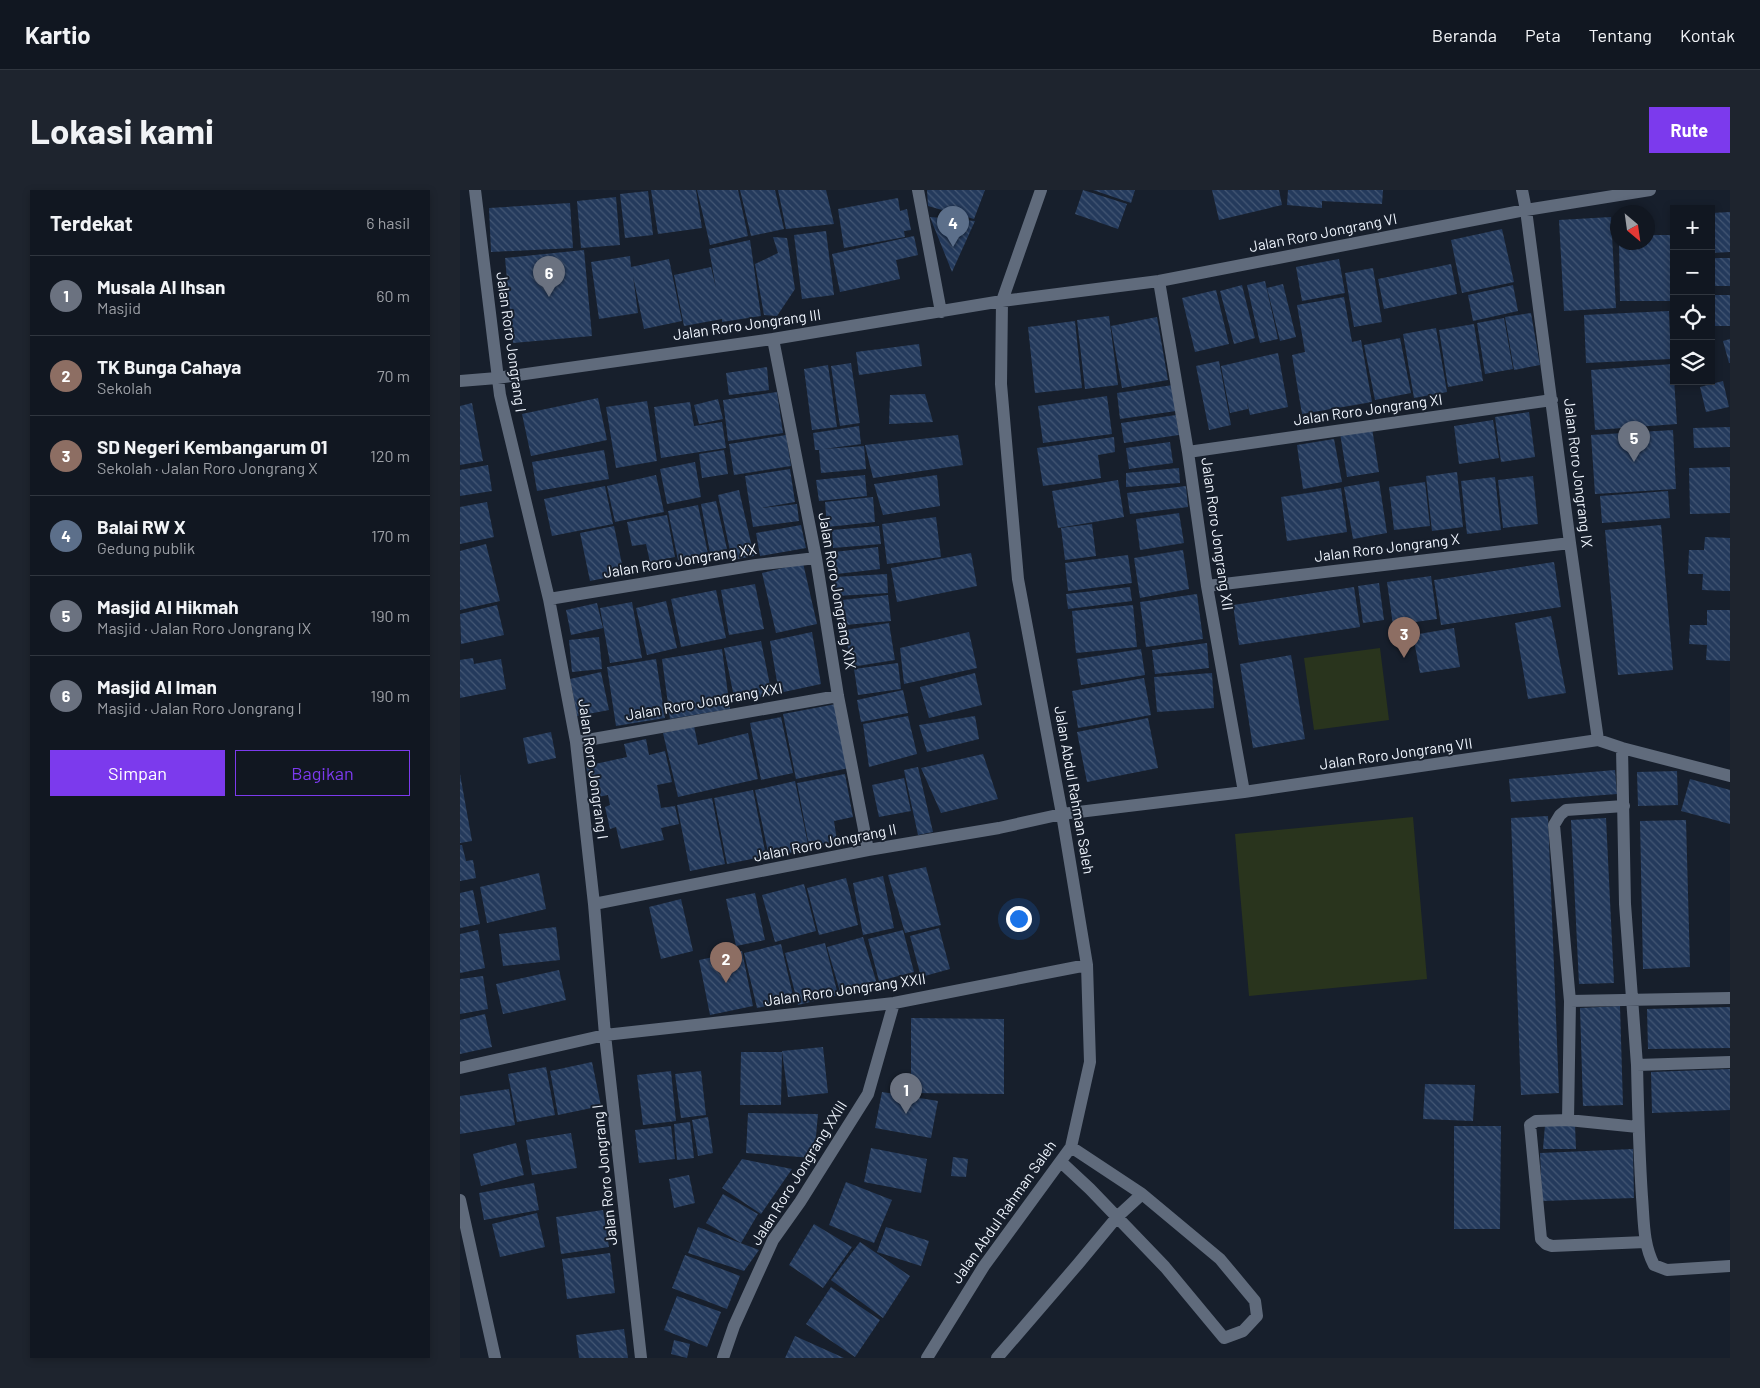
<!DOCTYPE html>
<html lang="id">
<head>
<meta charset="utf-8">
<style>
  :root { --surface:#111721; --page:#1e242e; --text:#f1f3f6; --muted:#9c9fa5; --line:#30363f; --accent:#7c3aed }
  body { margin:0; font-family:Barlow,sans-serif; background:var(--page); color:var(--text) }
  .controls { position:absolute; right:15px; top:15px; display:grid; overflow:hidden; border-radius:0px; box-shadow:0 2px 8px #0003 }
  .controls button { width:45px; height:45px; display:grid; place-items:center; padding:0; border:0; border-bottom:1px solid var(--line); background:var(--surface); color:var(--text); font:25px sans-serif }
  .compass { position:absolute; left:1150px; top:15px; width:45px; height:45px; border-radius:50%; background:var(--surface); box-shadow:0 2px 8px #0003; rotate:151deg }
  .you { position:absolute; left:558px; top:728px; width:18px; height:18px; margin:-12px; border:4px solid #fff; border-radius:50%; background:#1a73e8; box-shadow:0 0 0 8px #1a73e833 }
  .badge { display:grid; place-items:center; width:32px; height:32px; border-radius:50%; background:var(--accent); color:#fff; font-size:16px; font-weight:700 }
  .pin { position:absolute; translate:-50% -41px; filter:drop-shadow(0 1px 2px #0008) }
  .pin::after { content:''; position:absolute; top:26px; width:18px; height:15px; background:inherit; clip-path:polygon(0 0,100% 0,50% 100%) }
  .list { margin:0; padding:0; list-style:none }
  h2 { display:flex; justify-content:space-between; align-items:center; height:65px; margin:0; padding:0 20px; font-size:21px }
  h2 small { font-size:16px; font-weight:400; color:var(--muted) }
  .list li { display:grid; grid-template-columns:32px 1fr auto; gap:15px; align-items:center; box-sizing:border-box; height:80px; padding:0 20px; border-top:1px solid var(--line) }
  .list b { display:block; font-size:19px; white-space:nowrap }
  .list p { margin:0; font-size:16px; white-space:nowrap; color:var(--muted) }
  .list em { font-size:16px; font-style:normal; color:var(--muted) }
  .actions { display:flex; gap:10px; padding:15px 20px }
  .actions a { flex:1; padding:11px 0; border:1px solid var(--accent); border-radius:0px; text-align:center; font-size:18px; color:var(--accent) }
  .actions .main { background:var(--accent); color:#fff }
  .icon { flex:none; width:28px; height:28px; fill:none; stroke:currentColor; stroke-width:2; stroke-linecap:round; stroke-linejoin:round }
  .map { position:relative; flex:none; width:1270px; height:1168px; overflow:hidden; border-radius:0px }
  header { display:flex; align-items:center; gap:30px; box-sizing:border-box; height:70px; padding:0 25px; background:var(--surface); border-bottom:1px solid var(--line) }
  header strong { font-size:24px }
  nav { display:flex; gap:28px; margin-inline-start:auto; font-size:18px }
  .intro { display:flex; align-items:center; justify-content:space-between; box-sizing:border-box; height:120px; padding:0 30px }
  h1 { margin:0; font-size:35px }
  .button { padding:12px 22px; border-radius:0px; background:var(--accent); color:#fff; font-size:18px; font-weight:700 }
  main { display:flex; gap:30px; padding:0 30px }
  aside { flex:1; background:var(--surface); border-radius:0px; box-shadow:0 2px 8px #0003 }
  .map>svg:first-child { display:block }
  .grass { fill:#29341d }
  .building { fill:url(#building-back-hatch) }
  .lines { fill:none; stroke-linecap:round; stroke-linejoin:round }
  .minor { stroke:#606b7c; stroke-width:12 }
  .labels { text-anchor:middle; stroke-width:4; stroke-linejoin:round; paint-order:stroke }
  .street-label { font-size:15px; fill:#eef4fd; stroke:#171f2c }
</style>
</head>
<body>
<header>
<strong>Kartio</strong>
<nav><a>Beranda</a><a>Peta</a><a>Tentang</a><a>Kontak</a></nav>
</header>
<div class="intro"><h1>Lokasi kami</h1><a class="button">Rute</a></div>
<main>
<aside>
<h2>Terdekat<small>6 hasil</small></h2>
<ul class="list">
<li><span class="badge" style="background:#6b7280">1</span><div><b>Musala Al Ihsan</b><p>Masjid</p></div><em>60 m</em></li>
<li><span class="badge" style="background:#8d6e63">2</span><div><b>TK Bunga Cahaya</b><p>Sekolah</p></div><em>70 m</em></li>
<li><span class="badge" style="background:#8d6e63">3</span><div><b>SD Negeri Kembangarum 01</b><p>Sekolah · Jalan Roro Jongrang X</p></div><em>120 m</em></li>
<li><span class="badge" style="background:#5c6f8a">4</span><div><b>Balai RW X</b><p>Gedung publik</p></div><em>170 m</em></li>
<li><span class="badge" style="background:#6b7280">5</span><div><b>Masjid Al Hikmah</b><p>Masjid · Jalan Roro Jongrang IX</p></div><em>190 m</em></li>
<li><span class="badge" style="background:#6b7280">6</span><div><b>Masjid Al Iman</b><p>Masjid · Jalan Roro Jongrang I</p></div><em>190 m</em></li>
</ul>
<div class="actions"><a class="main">Simpan</a><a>Bagikan</a></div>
</aside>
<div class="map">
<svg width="1270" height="1168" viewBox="0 0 1270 1168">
  <defs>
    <pattern id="building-back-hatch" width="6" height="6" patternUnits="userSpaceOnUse" patternTransform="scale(1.25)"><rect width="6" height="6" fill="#243a5c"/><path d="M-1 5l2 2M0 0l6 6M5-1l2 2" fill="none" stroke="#445774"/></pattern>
  </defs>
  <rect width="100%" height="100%" fill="#171f2c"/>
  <!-- grass -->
  <path class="grass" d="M920 458 929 530 854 540 844 468Z
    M953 627 967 789 789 806 775 644Z"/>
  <!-- building -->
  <path class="building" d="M191 0H236L242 38 198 44Z
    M237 0H278L288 46 250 55Z
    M280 0H315L324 39 291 46Z
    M318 0H366L374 34 326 39Z
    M467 0H525L514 29 468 16Z
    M623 0 667 14 658 39 615 24Z
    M633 0H675L671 13Z
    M752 0H819L822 15 759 30Z
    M828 0H923L922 14 862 11V18L827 15Z
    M188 1 193 45 165 48 160 4Z
    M156 7 160 55 121 58 117 11Z
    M438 8 440 21 447 19 451 40 444 41 445 47 384 58 378 19Z
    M110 13 113 58 31 62 29 18Z
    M1270 22V62L1251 63V23Z
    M470 27 515 31 492 82Z
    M1151 27 1156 118 1104 121 1099 30Z
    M1042 39 1054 92 1002 103 991 50Z
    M366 41 374 105 342 109 334 45Z
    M1188 45H1214V111H1160L1159 52H1188Z
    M454 46 458 65 436 70 440 89 380 102 372 64Z
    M313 47 327 48 335 99 317 126 304 125 295 74 318 63Z
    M290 50 301 126 262 132V129L224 136 214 85 251 77 256 98 249 59Z
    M124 60 132 146 53 153 45 68Z
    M170 66 171 77 209 69 222 131 184 139 173 86 178 123 139 129 131 72Z
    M1251 68H1270V96H1251Z
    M879 69 885 103 842 111 836 77Z
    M991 74 997 104 924 119 918 89Z
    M913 78 922 132 894 137 885 83Z
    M805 91 818 149 800 153 787 95Z
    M823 94 836 147 820 151 807 98Z
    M782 95 795 148 774 154 760 101Z
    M1053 95 1058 121 1013 131 1008 105Z
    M756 100 769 154 735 162 722 108Z
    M1255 105H1270V136H1255Z
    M884 107 892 152 901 150 912 212 842 224 832 165 845 162 837 115Z
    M1209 121 1211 169 1126 173 1124 125Z
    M1071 123 1080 175 1054 180 1045 127Z
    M649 126 658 195 625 199 617 130Z
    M697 127 708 190 662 198 651 136Z
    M1044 128 1053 179 1025 184 1017 133Z
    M615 131 622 198 575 203 568 137Z
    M1014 134 1023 191 988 197 979 140Z
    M976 138 987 202 954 208 943 144Z
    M940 148 951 203 915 210 904 155Z
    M1270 149V173H1269L1263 151Z
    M459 154 462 176 399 185 396 162Z
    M818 163 828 217 790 225 787 212 788 219 770 223 761 176Z
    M759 171 771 235 749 240 736 176Z
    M391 173 400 233 380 236 371 176Z
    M1213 174 1217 234 1135 240 1131 180Z
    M368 175 377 237 352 240 344 179Z
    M307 177 309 200 269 205 266 183Z
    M1263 191 1269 217 1246 222 1240 197Z
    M713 195 716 221 660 229 657 203Z
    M317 202 323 243 268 251 263 210Z
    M465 204 473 232 429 234 430 205Z
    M647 206 652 244 583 253 578 216Z
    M138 208 147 250 71 266 62 224Z
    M258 209 263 229 239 234 234 215Z
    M187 211 197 271 156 278 146 217Z
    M230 212 234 236 262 232 266 258 201 268 194 217Z
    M12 213 23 271 0 275V216Z
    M1069 222 1075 267 1041 272 1035 227Z
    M716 225 719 245 664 253 661 233Z
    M1033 230 1039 268 999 274 994 236Z
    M399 236 401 254 364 259 404 256 406 279 361 283 359 260H355L353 243Z
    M1270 237V257L1234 258 1233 238Z
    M912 238 919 282 887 287 880 243Z
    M1213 240 1216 299 1135 304 1131 245Z
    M326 245 331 276 274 285 269 254Z
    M498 245 503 275 413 288 405 255Z
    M654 247 655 262 638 265 641 288 583 296 577 258Z
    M874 249 882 292 843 299 837 255Z
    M710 252 713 273 669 279 666 258Z
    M144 260 149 289 77 301 72 272Z
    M264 260 268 284 242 288 239 264Z
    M235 272 241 307 207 314 200 279Z
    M28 275 32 301 0 306V280Z
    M1270 277V323L1230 324 1229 278Z
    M719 278 720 293 666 297V283Z
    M330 279 335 312 301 318 337 314 339 331 293 337 285 286Z
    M997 282 1003 337 972 341 966 286Z
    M196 285 204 322 155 332 147 296Z
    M405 285 407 306 359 311 356 290Z
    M477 285 480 316 423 325 414 294Z
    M1073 286 1078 334 1043 338 1038 290Z
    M1035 287 1041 340 1007 344 1001 291Z
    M658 290 664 327 598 338 592 301Z
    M919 291 927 343 893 349 884 297Z
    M965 292 970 336 934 340 929 297Z
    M145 296 153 334 92 346 84 309Z
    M726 296 728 317 670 324 667 303Z
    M881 298 887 342 827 351 821 307Z
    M279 300 294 366 272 370 258 305Z
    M1208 301 1210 328 1142 333 1140 306Z
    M413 307 415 332 367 337 365 312Z
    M256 311 267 359 250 363 241 314Z
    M27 312 34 347 0 354V317Z
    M238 315 248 364 218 370 208 321Z
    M719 323 724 353 680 360 676 329Z
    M207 325 215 367 190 372 186 354 172 356 167 332Z
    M476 327 481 367 427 374 422 334Z
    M632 334 636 366 605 370 601 338Z
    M341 335 346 358 300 366 296 343Z
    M1201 335 1213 480 1158 485 1145 340Z
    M154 336 164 384 130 391 120 343Z
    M419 336 421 354 373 358 372 340Z
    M1245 347 1270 348V401L1242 400 1243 384H1228L1229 360H1244Z
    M26 354 40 411 0 420V361Z
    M418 357 420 379 377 384 374 362Z
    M723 360 729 399 680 408 674 368Z
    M511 363 517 396 437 412 431 378Z
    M668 365 672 393 608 401 605 373Z
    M1094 372 1101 417 981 435 974 390Z
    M343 373 357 434 316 443 302 383Z
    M427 384 428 403 376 406 375 387Z
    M971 386 977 429 933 435 927 392Z
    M919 393 924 430 903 433 898 396Z
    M295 394 304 439 269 445 261 400Z
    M670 397 672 411 608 419 606 404Z
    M894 397 900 437 779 455 773 415Z
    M256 400 266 448 221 457 211 409Z
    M737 404 743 449 686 457 680 412Z
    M428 405 431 431 385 435 382 410Z
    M206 411 217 458 187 465 176 418Z
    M172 412 182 468 150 473 140 418Z
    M137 413 143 438 111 445 106 420Z
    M37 415 44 445 1 454 0 424Z
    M673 415 677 457 616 463 612 421Z
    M1247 420H1270V471L1246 470 1247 455 1229 454 1230 435H1247Z
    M1091 426 1106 503 1068 509 1055 433Z
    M429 433 435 470 391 477 385 440Z
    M994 438 1000 477 960 483 953 445Z
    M352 442 361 494 319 503 310 451Z
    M509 442 517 478 444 494 440 458Z
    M139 447 142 479 112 482 109 450Z
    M301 451 312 505 275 512 264 458Z
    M747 453 749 478 695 484 692 460Z
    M262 459 270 519 210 529 202 469Z
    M681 459 685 485 621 495 617 469Z
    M831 465 845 549 793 558 780 474Z
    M13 468 14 474 41 469 46 499 0 508V470Z
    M196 469 205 528 156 536 147 477Z
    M438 473 441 499 398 505 394 479Z
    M141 482 149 520 117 526 110 489Z
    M515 483 522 515 469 528 460 497Z
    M752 483 754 518 697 522 694 487Z
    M684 488 691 525 618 538 612 501Z
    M443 500 448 523 401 532 397 510Z
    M376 514 389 578 336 589 323 524Z
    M448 526 457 564 409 577 403 534Z
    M515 526 519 549 467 562 459 535Z
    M321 527 333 583 301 590 290 533Z
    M688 528 698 578 627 592 617 542Z
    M234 536 238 555 288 543 298 589 218 607 203 543Z
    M91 542 96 568 68 574 63 548Z
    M186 549 189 565 205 561 212 592 197 595 201 618 215 616 219 634 201 638 204 650 161 659 156 637 150 639 145 617 150 615 148 605 133 608 126 576 167 567 164 554Z
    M523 564 538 609 481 623 461 578Z
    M458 577 473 642 458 645 444 580Z
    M1155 580 1157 604 1051 612 1049 589Z
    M1217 581 1218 615 1178 616 1177 582Z
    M0 584 12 651 0 653Z
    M385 584 393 627 374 631 377 651 349 656 337 593Z
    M444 588 451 621 419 627 412 595Z
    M1230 589 1270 600V634L1221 621Z
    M335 591 349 659 309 667 295 600Z
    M293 600 306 666 267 674 254 608Z
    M252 608 265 674 230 681 217 615Z
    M1088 626 1099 903 1061 905 1051 628Z
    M1146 628 1154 793 1119 794 1111 630Z
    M1226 630 1230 777 1183 779 1180 631Z
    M0 655H2L6 671 13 670 16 688 0 691Z
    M466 677 481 735 445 743 428 685Z
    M79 683 86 719 27 733 20 697Z
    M423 686 434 738 403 745 393 693Z
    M386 688 398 735 359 745 347 698Z
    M344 694 356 741 315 752 302 705Z
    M13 700 20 734 0 738V703Z
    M295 703 305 750 276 756 266 709Z
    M221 709 233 761 201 769 189 717Z
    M96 737 100 770 43 776 39 744Z
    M479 738 490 779 461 787 450 746Z
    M18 740 25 778 0 783V744Z
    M443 740 454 782 419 791 408 749Z
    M403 747 417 794 381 805 367 757Z
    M365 753 378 805 338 815 325 763Z
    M321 754 334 810 297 818 284 763Z
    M282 761 293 816 250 825 239 770Z
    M99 780 106 810 43 824 36 794Z
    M23 786 28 819 0 824V789Z
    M1160 816 1163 915 1123 916 1120 818Z
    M1270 817V858L1188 859 1187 819Z
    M25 824 32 857 0 864V830Z
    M451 828 544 829V904L451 903Z
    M363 857 368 903 328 907 322 861Z
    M281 862H322L321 915H280Z
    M132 872 141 916 98 925 90 881Z
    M86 877 95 925 57 932 48 884Z
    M1270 879V920L1192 923 1191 882Z
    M211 881 216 931 183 935 177 885Z
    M241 881 246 925 221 928 215 884Z
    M965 894 1015 895 1013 931 963 929Z
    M49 899 55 935 0 944V906Z
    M422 902 478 911 471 948 415 938Z
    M288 923 358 924 354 968 286 963Z
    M248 927 253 963 238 966 232 930Z
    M230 932 234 968 217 970 214 934Z
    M1085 935H1115L1116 959H1083Z
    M211 936 215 969 179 973 175 940Z
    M994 936H1041L1040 1039H994Z
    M111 943 117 978 72 985 66 950Z
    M56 953 64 985 21 996 13 964Z
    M411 958 467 969 461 1003 404 992Z
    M1173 959 1174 1008 1082 1011 1080 963Z
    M493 967 508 969 506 987 491 986Z
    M282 969 332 979 301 1024 262 998Z
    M229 985 235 1013 214 1018 209 989Z
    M386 992 432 1010 414 1053 369 1035Z
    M74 993 79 1020 24 1030 19 1003Z
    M263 1004 298 1024 281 1053 246 1033Z
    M143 1020 149 1057 101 1064 96 1027Z
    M77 1023 85 1057 40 1067 32 1034Z
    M354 1034 392 1057 363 1098 329 1075Z
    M238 1037 299 1060 284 1081 228 1063Z
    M426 1037 469 1051 461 1076 417 1062Z
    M400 1052 450 1086 423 1128 371 1090Z
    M150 1063 155 1103 107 1109 102 1069Z
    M225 1065 280 1086 267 1119 212 1098Z
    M371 1097 420 1130 395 1167 346 1134Z
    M217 1106 261 1122 247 1157 204 1140Z
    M164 1139 168 1168H119L116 1145Z
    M335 1146 384 1168H325Z
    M214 1150 230 1154 227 1168 211 1164Z"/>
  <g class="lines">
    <!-- minor -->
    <path class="minor" d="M15 0 40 205 89 409 116 552 134 714 145 845 181 1168
      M458 0 481 122
      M1062 0 1066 20 1110 353 1138 550
      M699 91 728 262 747 396 784 602
      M313 149 356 368 378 506 408 660
      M0 191 37 188 313 149 542 111 699 91 1066 20 1190 0
      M728 262 1092 210
      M747 396 1110 353
      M89 409 296 375 356 368
      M116 552 378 506
      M1162 558 1165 714 1177 875 1270 872
      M134 714 408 660 539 638 602 624 784 602 1138 550 1162 558 1270 586
      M1110 811 1270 808
      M1177 875C1178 919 1179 963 1182 1007 1184 1031 1183 1054 1194 1075L1207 1080 1270 1076
      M0 878 145 845 434 813 627 775
      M1108 930 1110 811 1094 635 1100 625 1106 620 1164 616
      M1178 937 1108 930 1076 931 1070 935 1081 1049 1086 1054 1092 1056 1185 1052
      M601 972 630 999 705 1077 764 1148 783 1141 797 1126 795 1111 760 1069 682 1004 611 957
      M0 1010 35 1168
      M263 1168 274 1136 313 1050 340 1012 408 904 434 813
      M467 1168 524 1076 611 957 630 872 627 775 602 624 558 389 541 194 542 111 581 0
      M537 1168 618 1074 657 1027 682 1004"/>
  </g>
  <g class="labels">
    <!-- street labels -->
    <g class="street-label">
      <text transform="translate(863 43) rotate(-11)" y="5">Jalan Roro Jongrang VI</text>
      <text transform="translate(287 135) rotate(-8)" y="5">Jalan Roro Jongrang III</text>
      <text transform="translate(51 152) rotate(82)" y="5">Jalan Roro Jongrang I</text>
      <text transform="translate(908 220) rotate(-8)" y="5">Jalan Roro Jongrang XI</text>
      <text transform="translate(1118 283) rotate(83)" y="5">Jalan Roro Jongrang IX</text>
      <text transform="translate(757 344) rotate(82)" y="5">Jalan Roro Jongrang XII</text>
      <text transform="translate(927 358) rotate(-7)" y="5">Jalan Roro Jongrang X</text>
      <text transform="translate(220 371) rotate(-9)" y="5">Jalan Roro Jongrang XX</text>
      <text transform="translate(377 401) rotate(80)" y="5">Jalan Roro Jongrang XIX</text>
      <text transform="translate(244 512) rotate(-10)" y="5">Jalan Roro Jongrang XXI</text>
      <text transform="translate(936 564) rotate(-8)" y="5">Jalan Roro Jongrang VII</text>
      <text transform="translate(133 579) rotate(82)" y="5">Jalan Roro Jongrang I</text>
      <text transform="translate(614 600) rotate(80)" y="5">Jalan Abdul Rahman Saleh</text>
      <text transform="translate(365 653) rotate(-11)" y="5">Jalan Roro Jongrang II</text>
      <text transform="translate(385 800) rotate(-8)" y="5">Jalan Roro Jongrang XXII</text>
      <text transform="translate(339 983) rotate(-58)" y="5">Jalan Roro Jongrang XXIII</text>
      <text transform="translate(145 985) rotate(-96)" y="5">Jalan Roro Jongrang I</text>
      <text transform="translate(544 1022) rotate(-55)" y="5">Jalan Abdul Rahman Saleh</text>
    </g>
  </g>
</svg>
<div class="controls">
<button>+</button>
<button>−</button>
<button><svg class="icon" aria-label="locate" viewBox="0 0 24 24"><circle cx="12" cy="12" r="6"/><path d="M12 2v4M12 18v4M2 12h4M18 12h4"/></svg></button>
<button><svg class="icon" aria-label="layers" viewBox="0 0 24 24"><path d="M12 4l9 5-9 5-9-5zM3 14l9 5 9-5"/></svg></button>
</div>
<svg class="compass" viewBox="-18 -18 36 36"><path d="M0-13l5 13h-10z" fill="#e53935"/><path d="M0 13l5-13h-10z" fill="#9c9fa5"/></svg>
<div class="you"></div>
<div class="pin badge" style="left:446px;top:924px;background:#6b7280">1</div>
<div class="pin badge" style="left:266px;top:793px;background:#8d6e63">2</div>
<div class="pin badge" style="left:944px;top:468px;background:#8d6e63">3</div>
<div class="pin badge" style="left:493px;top:57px;background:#5c6f8a">4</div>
<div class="pin badge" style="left:1174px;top:272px;background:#6b7280">5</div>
<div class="pin badge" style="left:89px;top:107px;background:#6b7280">6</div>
</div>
</main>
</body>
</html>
